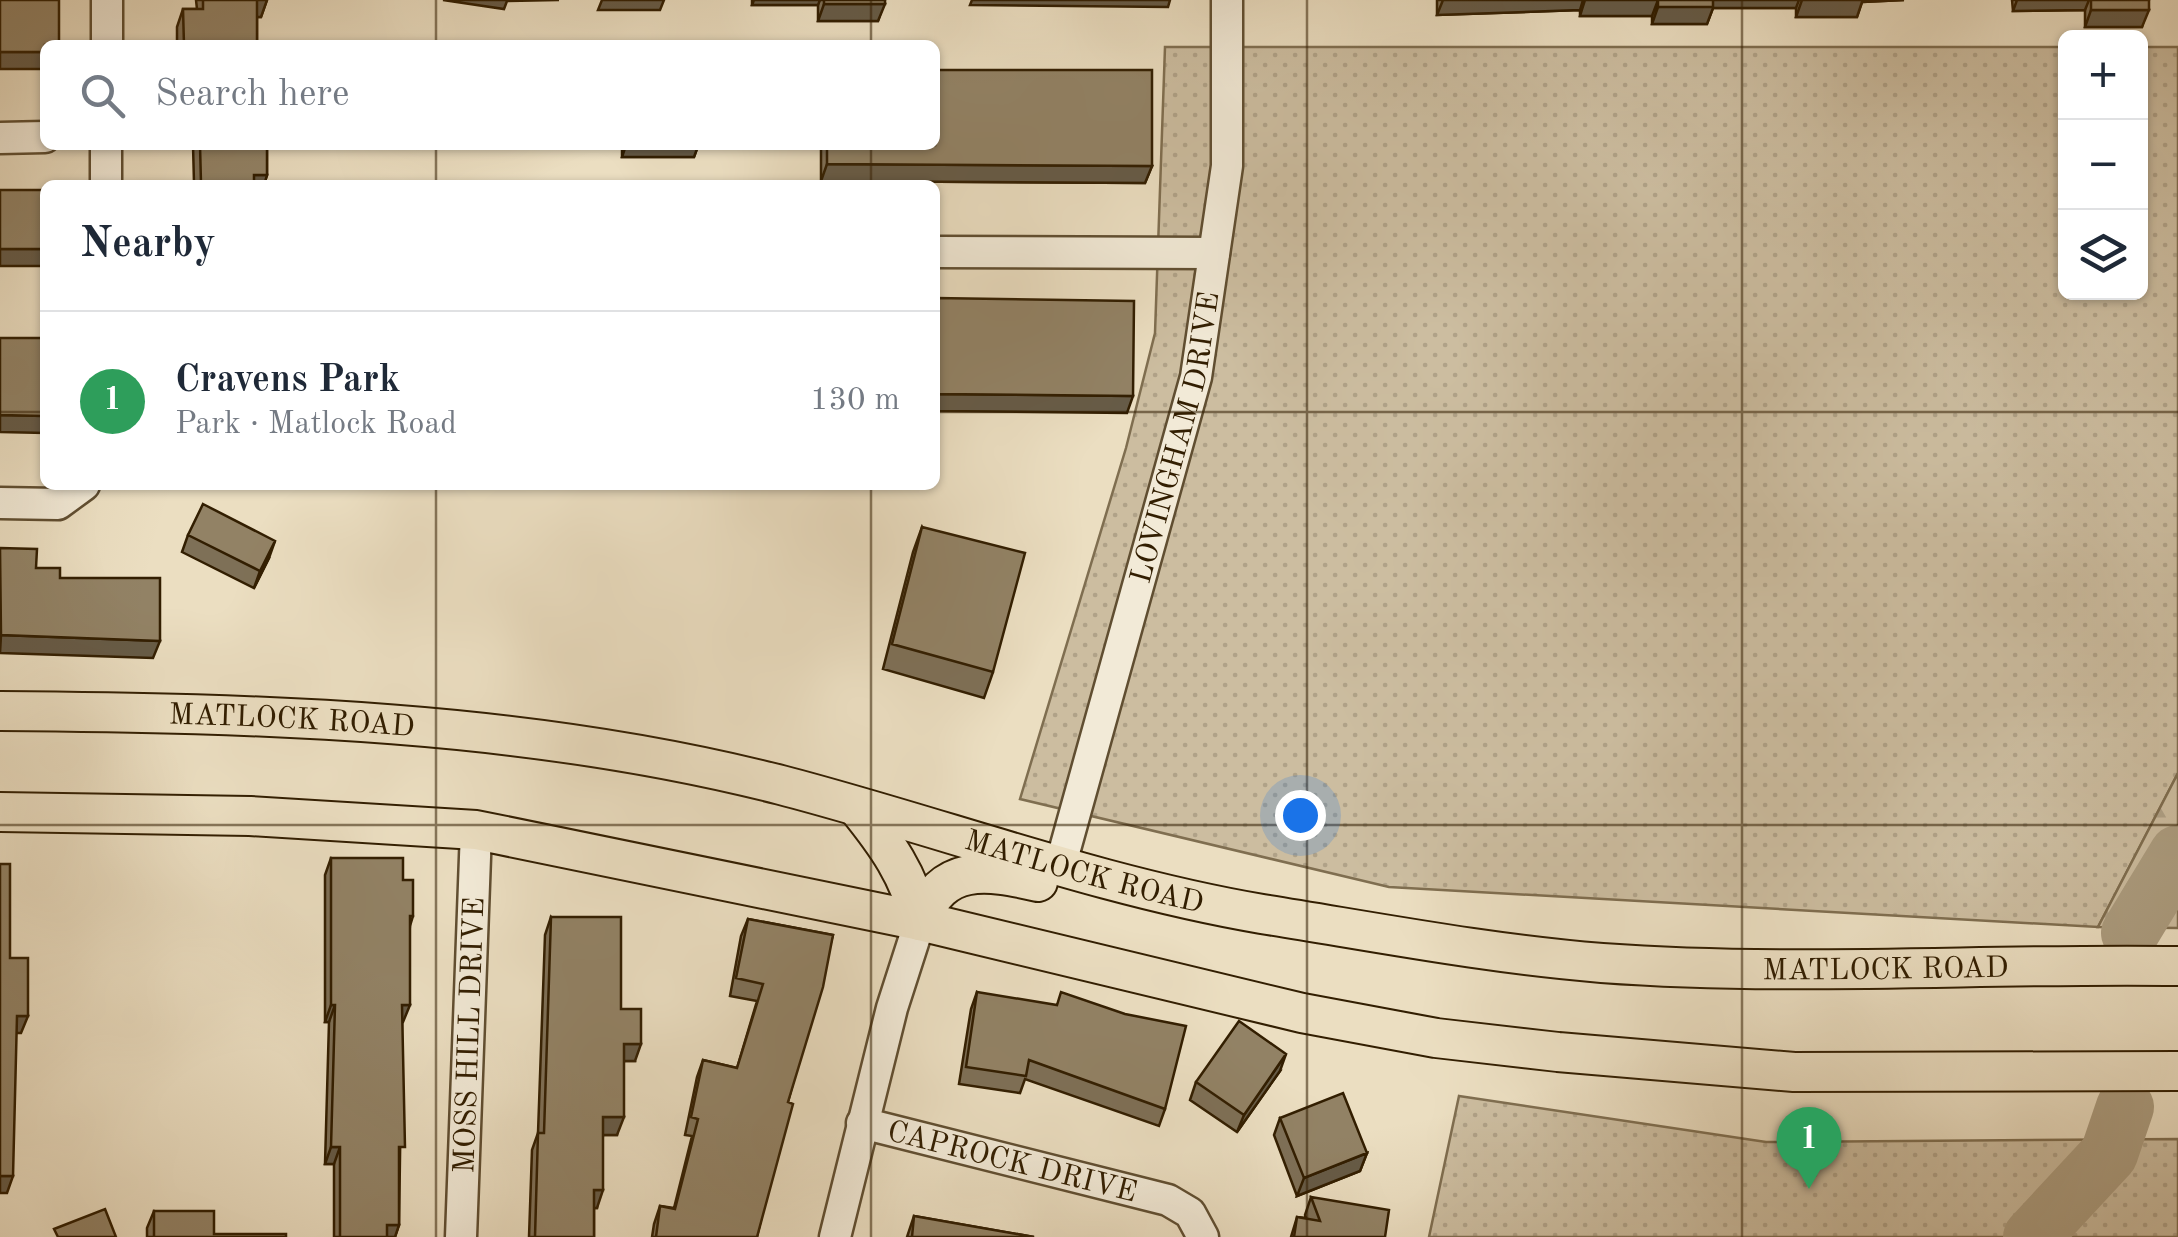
<!DOCTYPE html>
<html lang="en">
<head>
<meta charset="utf-8">
<style>
  :root { --surface:#fff; --page:#f6f6f7; --text:#1f2937; --muted:#747a83; --line:#e0e1e3; --accent:#8f2418 }
  body { margin:0; font-family:"Old Standard TT",serif; background:var(--page); color:var(--text) }
  .controls { position:absolute; right:30px; top:30px; display:grid; overflow:hidden; border-radius:15px; box-shadow:0 2px 8px #0004 }
  .controls button { width:90px; height:90px; display:grid; place-items:center; padding:0; border:0; border-bottom:2px solid var(--line); background:var(--surface); color:var(--text); font:50px sans-serif }
  .you { position:absolute; left:1300px; top:815px; width:35px; height:35px; margin:-25px; border:8px solid #fff; border-radius:50%; background:#1a73e8; box-shadow:0 0 0 15px #1a73e833 }
  .badge { display:grid; place-items:center; width:65px; height:65px; border-radius:50%; background:var(--accent); color:#fff; font-size:32px; font-weight:700 }
  .pin { position:absolute; translate:-50% -82px; filter:drop-shadow(0 2px 5px #0008) }
  .pin::after { content:''; position:absolute; top:52px; width:35px; height:30px; background:inherit; clip-path:polygon(0 0,100% 0,50% 100%) }
  .list { margin:0; padding:0; list-style:none }
  h2 { display:flex; justify-content:space-between; align-items:center; height:130px; margin:0; padding:0 40px; font-size:42px }
  h2 small { font-size:32px; font-weight:400; color:var(--muted) }
  .list li { display:grid; grid-template-columns:65px 1fr auto; gap:30px; align-items:center; box-sizing:border-box; height:180px; padding:0 40px; border-top:2px solid var(--line) }
  .list b { display:block; font-size:38px; white-space:nowrap }
  .list p { margin:0; font-size:32px; white-space:nowrap; color:var(--muted) }
  .list em { font-size:32px; font-style:normal; color:var(--muted) }
  .icon { flex:none; width:55px; height:55px; fill:none; stroke:currentColor; stroke-width:2; stroke-linecap:round; stroke-linejoin:round }
  .map { position:relative; flex:none; width:2178px; height:1237px; overflow:hidden }
  .search { position:absolute; background:var(--surface); box-shadow:0 2px 8px #0004; left:40px; top:40px; width:900px; height:110px; display:flex; align-items:center; gap:25px; box-sizing:border-box; padding:0 35px; border-radius:15px; color:var(--muted); font-size:38px }
  .panel { position:absolute; background:var(--surface); box-shadow:0 2px 8px #0004; left:40px; top:180px; width:900px; height:310px; border-radius:15px }
  .map>svg:first-child { display:block }
  .grass { fill:url(#grass-dots); stroke:#7f6e50; stroke-width:2.5 }
  .forest { fill:url(#forest-firs); stroke:#7f6e50; stroke-width:2.5 }
  .lines { fill:none; stroke-linecap:round; stroke-linejoin:round }
  .river { stroke:#ac9d80; stroke-width:58 }
  .minor-casing { stroke:#604e31; stroke-width:35 }
  .major-casing { stroke:#321e01; stroke-width:42 }
  .minor { stroke:#f2ead7; stroke-width:30 }
  .major { stroke:#ebdec1; stroke-width:38 }
  .wall { fill:#7e7057; stroke:#321e01; stroke-width:2.5 }
  .shaded-wall { fill:#665b47; stroke:#321e01; stroke-width:2.5 }
  .building { fill:#928265; stroke:#321e01; stroke-width:2.5 }
  .grid { fill:none; stroke:#321e01; stroke-width:2.5; stroke-opacity:0.55 }
  .labels { text-anchor:middle; stroke-width:8; stroke-linejoin:round; paint-order:stroke }
  .street-label { font-size:30px; fill:#321e01; stroke:#f2ead7 }
</style>
</head>
<body>
<div class="map">
<svg width="2178" height="1237" viewBox="0 0 2178 1237">
  <defs>
    <pattern id="grass-dots" width="8" height="8" patternUnits="userSpaceOnUse" patternTransform="scale(2.5)"><rect width="8" height="8" fill="#ccbda0"/><path d="M2 2h.1M6 6h.1" fill="none" stroke="#b0a288" stroke-width="1.8" stroke-linecap="round"/></pattern>
    <pattern id="forest-firs" width="22" height="20" patternUnits="userSpaceOnUse" patternTransform="scale(2.5)"><rect width="22" height="20" fill="#ccbda0"/><path d="M5 1l3.5 6h-7zM16 11l3.5 6h-7z" fill="#b0a288"/></pattern>
  </defs>
  <rect width="100%" height="100%" fill="#ebdec1"/>
  <filter id="stains"><feTurbulence type="fractalNoise" baseFrequency=".002" numOctaves="4"/><feColorMatrix values="0 0 0 0 .2 0 0 0 0 .09 0 0 0 0 .02 0 0 0 .5 -.17"/></filter>
  <radialGradient id="worn" r=".72"><stop offset=".6" stop-color="#630" stop-opacity="0"/><stop offset="1" stop-color="#630" stop-opacity=".3"/></radialGradient>
  <!-- grass -->
  <path class="grass" d="M1165 47H2065L2066 292H2140L2141 47H2178V773L2098 927 1389 887 1020 799 1126 448 1155 333Z
    M1459 1096 1766 1142 2178 1139V1237H1429Z"/>
  <!-- forest -->
  <path class="forest" d="M2178 773V928L2098 927Z"/>
  <g class="lines">
    <!-- river -->
    <path class="river" d="M2130 933 2178 854
      M2032 1237 2109 1154 2125 1107"/>
    <defs>
      <g id="minor">
        <path d="M107 45V0"/>
        <path d="M0 138 45 137"/>
        <path d="M106 185V145"/>
        <path d="M935 252 1214 253"/>
        <path d="M0 503 58 504 84 485"/>
        <path id="s1" d="M1060 867 1196 377 1227 166V0"/>
        <path id="s2" d="M862 1123 1168 1200 1190 1213 1203 1237"/>
        <path id="s3" d="M461 1237 476 830"/>
        <path d="M835 1237 892 1008 920 921"/>
      </g>
      <g id="major">
        <path id="s4" d="M0 711C260 713 527 720 781 785 942 827 1098 886 1262 914 1375 932 1489 954 1602 963 1794 977 1986 963 2178 966"/>
        <path d="M857 807C887 844 909 875 920 921"/>
        <path d="M0 812 250 816 476 830 920 921 1302 1013 1436 1038 1558 1052 1794 1072 2178 1071"/>
        <path d="M920 921C942 863 986 870 1038 882"/>
      </g>
    </defs>
    <!-- minor casing -->
    <use href="#minor" class="minor-casing"/>
    <!-- major casing -->
    <use href="#major" class="major-casing"/>
    <!-- minor -->
    <use href="#minor" class="minor"/>
    <!-- major -->
    <use href="#major" class="major"/>
  </g>
  <!-- wall -->
  <path class="wall" d="M196 0H267L261 17H257V45H177V27L183 9H197Z
    M752 0H885L878 21H818V5H752Z
    M1437 0H1904L1862 2 1857 17H1796V8H1713L1707 24H1652V16H1580V10L1437 15Z
    M2012 0H2149L2142 27H2085V10L2013 11Z
    M193 145H267V175L264 185H185L194 183Z
    M622 145H935L1152 166 1145 183 821 181V146H698L694 157H622Z
    M922 527 993 672 984 698 883 669 913 552Z
    M188 535 269 558 254 588 182 552Z
    M331 858 403 880 413 916 410 926 402 1022 399 1225 395 1237H334V1164H325L329 1022H325V875Z
    M551 917 621 1009 635 1061H624L617 1135H603L597 1208H594V1237H529L532 1150 538 1133 545 935Z
    M748 919 833 935 788 1102 757 1237H652L654 1224 660 1206 674 1208 692 1136 685 1135 697 1077 703 1060 737 1068 757 1001 730 996 741 936Z
    M977 992 1165 1109 1159 1126 1025 1079 1020 1093 959 1084 971 1009Z
    M1280 1071 1237 1132 1190 1100 1196 1082Z
    M1280 1118 1367 1153 1360 1171 1297 1196 1274 1135Z
    M1311 1197 1385 1237H1291L1297 1217 1306 1218 1305 1215Z
    M154 1211 214 1234 286 1237H147V1228Z
    M914 1216 1034 1237H907Z"/>
  <!-- shaded-wall -->
  <path class="shaded-wall" d="M257 0H267L261 17H250Z
    M443 0H559L507 1 504 9Z
    M602 0H664L660 10H598Z
    M754 0H820L818 5H752Z
    M972 0H1170L1168 7 970 5Z
    M1443 0H1583L1580 10 1437 15Z
    M1585 0H1658L1652 16H1580Z
    M1710 0H1799L1796 8H1713L1707 24H1652L1658 7Z
    M1802 0H1904L1862 2 1857 17H1796Z
    M2017 0H2089L2085 10 2013 11Z
    M824 4H885L878 21H818Z
    M2091 10H2149L2142 27H2085Z
    M0 52H45V69H0Z
    M626 145H822L821 146H698L694 157H622Z
    M827 164 1152 166 1145 183 821 181Z
    M254 175H267L264 185H251Z
    M0 249H45V266H0Z
    M935 394 1133 396 1127 413 935 411Z
    M0 415 45 416V433L0 432Z
    M275 541 269 558 254 588 260 571Z
    M1 635 160 641 153 658 0 653Z
    M331 1005H335L329 1022H325Z
    M402 1005H410L403 1022H396Z
    M17 1016H28L21 1033H11Z
    M624 1044H641L635 1061H617Z
    M1286 1054 1280 1071 1237 1132 1244 1115Z
    M603 1117H624L617 1135H597Z
    M331 1147H340L334 1164H325Z
    M1367 1153 1360 1171 1297 1196 1304 1178Z
    M0 1176H13L7 1193H0Z
    M594 1190H603L597 1208H587Z
    M387 1225H399L395 1237H383Z"/>
  <!-- building -->
  <path class="building" d="M0 0H59V45H45V52H0Z
    M203 0H257V45H184L183 9H203Z
    M824 0H885V4H824Z
    M1658 0H1713V7H1658Z
    M2091 0H2149V10H2091Z
    M935 70H1152V166L827 164V145H935Z
    M200 145H267V175H254V185H185V183H201Z
    M0 190H45V249H0Z
    M935 298 1134 301 1133 396 935 394Z
    M0 338H45V416L0 415Z
    M203 504 275 541 260 571 188 535Z
    M922 527 1025 553 993 672 892 644Z
    M0 548 37 549 36 568H60V578H160V641L1 635Z
    M331 858H403V880H413V916H410V1005H402L405 1147H399V1225H387V1237H340V1147H331L335 1005H331Z
    M0 864H10V958H28V1016H17L13 1176H0Z
    M551 917H621V1009H641V1044H624V1117H603V1190H594V1237H535L538 1133H544Z
    M748 919 833 935 823 987 788 1102 793 1104 757 1237H656L660 1206 675 1209 698 1119 691 1117 703 1060 737 1068 763 984 736 978Z
    M977 992 1057 1005 1061 992 1125 1014 1186 1026 1165 1109 1029 1060 1026 1076 966 1067Z
    M1239 1021 1286 1054 1244 1115 1196 1082Z
    M1343 1093 1367 1153 1304 1178 1280 1118Z
    M1311 1197 1389 1210 1385 1237H1294L1297 1217 1320 1221Z
    M105 1209 116 1237H58L54 1229Z
    M154 1211H214V1234H286V1237H154Z
    M914 1216 1034 1237H912Z"/>
  <!-- grid -->
  <path class="grid" d="M436 0V45M871 0V45M1307 0V1237M1742 0V1237M436 145V185M871 145V185M0 412H45M935 412H2178M436 485V1237M871 485V1237M0 825H2178"/>
  <g class="labels">
    <!-- street labels -->
    <g class="street-label">
      <text dy="10" stroke="none"><textPath href="#s1" startOffset="445">LOVINGHAM DRIVE</textPath></text>
      <text dy="10" stroke="none"><textPath href="#s4" startOffset="292">MATLOCK ROAD</textPath></text>
      <text dy="10" stroke="none"><textPath href="#s4" startOffset="1102">MATLOCK ROAD</textPath></text>
      <text dy="10" stroke="none"><textPath href="#s4" startOffset="1912">MATLOCK ROAD</textPath></text>
      <text dy="10" stroke="none"><textPath href="#s3" startOffset="202">MOSS HILL DRIVE</textPath></text>
      <text dy="10" stroke="none"><textPath href="#s2" startOffset="155">CAPROCK DRIVE</textPath></text>
    </g>
  </g>
  <rect width="100%" height="100%" filter="url(#stains)"/>
  <rect width="100%" height="100%" fill="url(#worn)"/>
</svg>
<div class="controls">
<button>+</button>
<button>−</button>
<button><svg class="icon" aria-label="layers" viewBox="0 0 24 24"><path d="M12 4l9 5-9 5-9-5zM3 14l9 5 9-5"/></svg></button>
</div>
<div class="you"></div>
<div class="pin badge" style="left:1809px;top:1189px;background:#2e9e5b">1</div>
<div class="search"><svg class="icon" aria-label="search" viewBox="0 0 24 24"><circle cx="10" cy="10" r="6"/><path d="M15 15l6 6"/></svg>Search here</div>
<section class="panel">
<h2>Nearby<small></small></h2>
<ul class="list">
<li><span class="badge" style="background:#2e9e5b">1</span><div><b>Cravens Park</b><p>Park · Matlock Road</p></div><em>130 m</em></li>
</ul>
</section>
</div>
</body>
</html>
